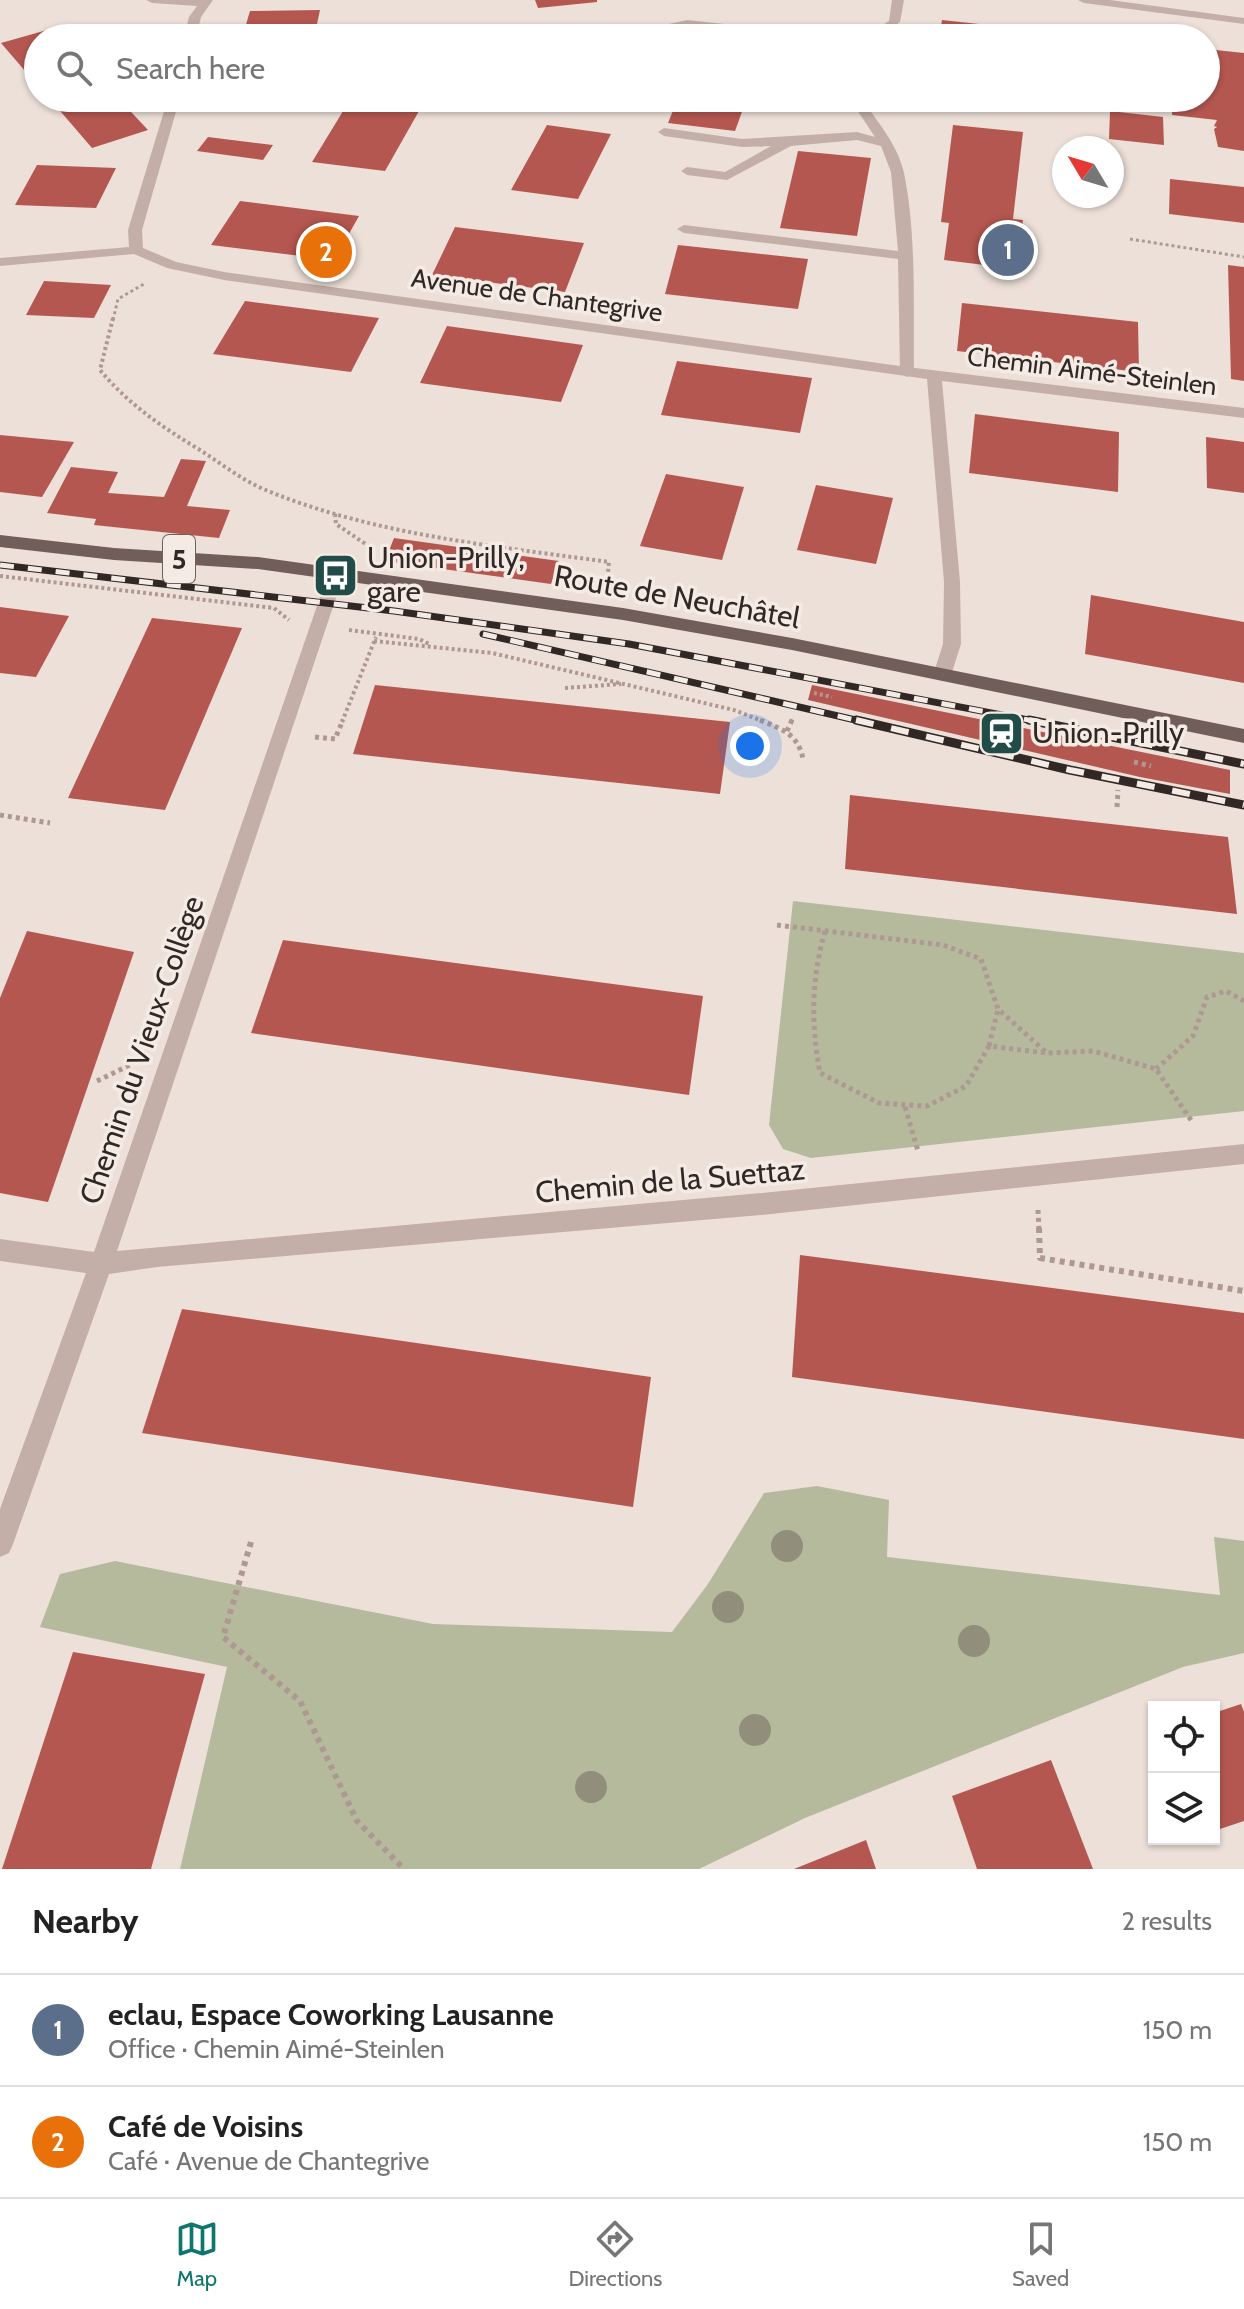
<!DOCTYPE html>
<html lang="en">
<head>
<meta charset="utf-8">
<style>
  :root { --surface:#fff; --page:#f2f2f2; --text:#222; --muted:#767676; --line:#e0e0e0; --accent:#0f766e }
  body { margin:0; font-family:Cabin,sans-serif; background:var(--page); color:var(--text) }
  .controls { position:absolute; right:24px; bottom:24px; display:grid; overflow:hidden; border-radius:0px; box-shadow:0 2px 6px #0004 }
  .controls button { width:72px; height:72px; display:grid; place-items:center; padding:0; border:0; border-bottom:2px solid var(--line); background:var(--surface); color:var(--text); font:40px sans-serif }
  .compass { position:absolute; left:1052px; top:136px; width:72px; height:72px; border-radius:50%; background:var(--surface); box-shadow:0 2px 6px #0004; rotate:308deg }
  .you { position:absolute; left:750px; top:746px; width:28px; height:28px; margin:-20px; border:6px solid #fff; border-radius:50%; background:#1a73e8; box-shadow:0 0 0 12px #1a73e833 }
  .badge { display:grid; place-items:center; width:52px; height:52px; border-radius:50%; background:var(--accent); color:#fff; font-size:26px; font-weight:700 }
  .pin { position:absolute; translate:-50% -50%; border:4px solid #fff; box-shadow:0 2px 8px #0006 }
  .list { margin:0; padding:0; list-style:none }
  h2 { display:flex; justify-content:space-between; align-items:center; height:104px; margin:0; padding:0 32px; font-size:34px }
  h2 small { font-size:26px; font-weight:400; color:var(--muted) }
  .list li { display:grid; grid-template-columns:52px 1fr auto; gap:24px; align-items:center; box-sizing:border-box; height:112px; padding:0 32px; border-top:2px solid var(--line) }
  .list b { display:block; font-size:30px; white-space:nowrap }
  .list p { margin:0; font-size:26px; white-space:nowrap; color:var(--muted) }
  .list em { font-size:26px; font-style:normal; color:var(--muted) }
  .icon { flex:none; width:44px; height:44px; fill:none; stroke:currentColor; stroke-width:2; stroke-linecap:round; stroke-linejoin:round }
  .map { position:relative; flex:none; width:1244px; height:1869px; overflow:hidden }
  .search { position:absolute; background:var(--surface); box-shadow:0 2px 6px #0004; left:24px; right:24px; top:24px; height:88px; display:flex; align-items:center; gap:20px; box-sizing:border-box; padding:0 28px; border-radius:44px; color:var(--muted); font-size:30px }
  .sheet { height:328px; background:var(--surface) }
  nav { display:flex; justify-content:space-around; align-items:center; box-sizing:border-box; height:112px; border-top:2px solid var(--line); background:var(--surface); font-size:22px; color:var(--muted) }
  nav a { display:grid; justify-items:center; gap:4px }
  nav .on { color:var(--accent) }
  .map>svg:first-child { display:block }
  .green { fill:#b5ba9c }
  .building { fill:#b45750 }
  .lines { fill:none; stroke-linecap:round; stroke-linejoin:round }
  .path-far3 { stroke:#ae9992; stroke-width:3; stroke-dasharray:3 3; stroke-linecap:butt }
  .path-far2 { stroke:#ae9992; stroke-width:4; stroke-dasharray:3 3; stroke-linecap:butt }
  .path-far1 { stroke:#ae9992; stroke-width:5; stroke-dasharray:4 4; stroke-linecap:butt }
  .path { stroke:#ae9992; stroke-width:6; stroke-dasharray:5 5; stroke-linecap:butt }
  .service { fill:#c3afa7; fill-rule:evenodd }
  .minor { fill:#c3afa7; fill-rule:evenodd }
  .primary { fill:#715d59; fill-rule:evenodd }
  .rail-far1-casing { stroke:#312826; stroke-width:7 }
  .rail-casing { stroke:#312826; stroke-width:9 }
  .rail-far1 { stroke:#f5ebe5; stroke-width:5; stroke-dasharray:14; stroke-linecap:butt }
  .rail { stroke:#f5ebe5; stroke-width:6; stroke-dasharray:18; stroke-linecap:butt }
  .tree { fill:#918e7b }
  .labels { text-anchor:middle; stroke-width:7; stroke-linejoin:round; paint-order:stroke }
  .far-street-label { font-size:26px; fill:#312826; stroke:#f5ebe5 }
  .shield { fill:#f5ebe5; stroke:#6c625f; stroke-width:2 }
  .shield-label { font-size:28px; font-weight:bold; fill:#312826 }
  .poi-label { font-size:30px; fill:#312826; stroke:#f5ebe5; text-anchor:start }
  .street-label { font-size:30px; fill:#312826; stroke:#f5ebe5 }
</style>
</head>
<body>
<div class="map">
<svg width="1244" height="1869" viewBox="0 0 1244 1869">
  <rect width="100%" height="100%" fill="#ede0d9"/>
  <!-- green -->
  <path class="green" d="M793 901 1244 953V1111L811 1158 783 1149 769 1125Z
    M817 1486 889 1500 887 1557 1220 1595 1214 1537 1244 1541V1653L1183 1667 805 1818 699 1869H180L227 1667 40 1627 60 1574 115 1561 433 1624 672 1632 708 1584 764 1493Z"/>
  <!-- building -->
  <path class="building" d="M535 0H597V2L538 8Z
    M320 10 314 38H242L250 11Z
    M942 20 1060 33V38H939Z
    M54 28 63 38H38V86L1 43Z
    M527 32 529 38H480V36Z
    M1206 49 1244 53V151L1218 147 1214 129 1217 127 1214 126 1217 120 1172 115V98H1206Z
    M49 98H118L148 130 92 148Z
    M678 98H747L735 131 668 123Z
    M348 103 419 111 385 171 312 162Z
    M1110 111 1163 117 1164 145 1109 139Z
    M547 125 611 134 578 199 511 190Z
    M953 125 1023 132 1013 219 1023 220 1017 269 944 260 949 223 941 222Z
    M208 137 273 145 263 160 197 151Z
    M798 151 871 158 857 236 780 228Z
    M37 165 116 168 96 208 15 205Z
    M1170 179 1244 187V223L1169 214Z
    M240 201 359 216 334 260 211 245Z
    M455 227 584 243 565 292 432 275Z
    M678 245 808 259 798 309 665 294Z
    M1228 265 1244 267V381L1231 379Z
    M44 281 111 285 94 318 26 315Z
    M245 301 379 318 351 372 213 354Z
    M962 303 1138 322 1139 372 957 351Z
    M447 326 583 345 561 402 420 383Z
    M677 361 812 378 800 433 661 415Z
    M975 414 1119 432 1118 492 969 473Z
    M0 435 74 442 42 497 0 492Z
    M1206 437 1244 442V493L1207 488Z
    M181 459 206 461 187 506 230 510 219 538 94 525 96 519 47 513 71 467 118 472 108 493 164 497Z
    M666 474 744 487 722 560 640 546Z
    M816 485 893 498 876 564 797 550Z
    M394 538 559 561 551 584 385 561Z
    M1091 595 1244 622V683L1085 654Z
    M0 607 69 616 36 677 0 673Z
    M152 618 242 628 165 810 68 798Z
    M375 685 730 722 720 794 353 754Z
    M812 685 1230 770V794L1140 777 808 700Z
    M850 795 1228 837 1237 914 845 869Z
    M27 931 134 952 48 1202 0 1193V998Z
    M283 940 703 996 689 1095 251 1033Z
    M800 1255 1244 1313V1439L792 1377Z
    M182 1309 651 1377 633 1507 142 1433Z
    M73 1652 205 1674 151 1869H2Z
    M1241 1704 1244 1712V1821L1214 1831V1713Z
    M1051 1760 1093 1869H977L952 1796Z
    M866 1840 876 1869H794Z"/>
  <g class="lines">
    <!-- path-far3 -->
    <path class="path-far3" d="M1130 239 1244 257
      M113 320 118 299 144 284"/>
    <!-- path-far2 -->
    <path class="path-far2" d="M113 318 100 370C128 404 162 427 200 450 222 464 243 481 268 491 376 535 494 546 609 562L607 582
      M335 514 336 524 370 547
      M0 576 274 608 289 620
      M349 630 419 639 429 644
      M374 641 492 653 734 710 765 722
      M565 688 621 684
      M814 693 832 697
      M342 722 376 637
      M791 722 793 718"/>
    <!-- path-far1 -->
    <path class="path-far1" d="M760 720C782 729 798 734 803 759
      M787 731 792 720
      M315 737 335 739 343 720
      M1134 762 1151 766
      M1117 807 1118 790
      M0 815 50 823
      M777 925 943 945 981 959 998 1009 1047 1053 1093 1051 1156 1069 1193 1123
      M825 931C811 981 811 1023 820 1073L879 1103 927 1106 966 1086 989 1046 1046 1053
      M989 1046 998 1009
      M1156 1069 1193 1036 1207 997 1226 991 1244 1001
      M97 1081 132 1064
      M905 1107 918 1151
      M1038 1210 1039 1230"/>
    <!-- path -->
    <path class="path" d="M1039 1228 1040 1258 1244 1291
      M251 1542 223 1637 300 1701 357 1821 404 1869"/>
    <!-- service -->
    <path class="service" d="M892 0H904L900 22 879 38H794L687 26 671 34 674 38H661L658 34 669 24 687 20 808 33H870L889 21Z
      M849 98H861C877 121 898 145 904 173 917 237 913 307 914 372L907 377 900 372 898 259 684 233 677 229 684 225 898 251 891 172 881 146 857 140 791 146 727 180 687 175 681 171 687 167 725 172 771 146 742 147 664 136 658 132 664 128 742 139 857 132 875 137Z"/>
    <!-- minor -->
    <path class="minor" d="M146 0H213L201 17 196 38H184L189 17 197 6 152 3Z
      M1078 0H1110L1244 18V24L1084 3Z
      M168 98H180L142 230 143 248 176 262 224 272 907 367 1244 408V418L942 381 960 582 961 644 951 675 942 681 933 675 943 644 944 582 927 379 224 280 167 268 134 254 0 266V258L129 247 128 230Z
      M336 568 344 574 117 1251 761 1193 1244 1144V1164L761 1215 157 1267 109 1274 13 1544 9 1553 0 1557V1509L86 1273 0 1261V1239L94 1252 328 574Z"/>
    <!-- primary -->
    <path class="primary" d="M0 535 114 548 258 557 623 608 792 638 1244 729V743L792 650 623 620 258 569 114 560 0 547Z"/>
    <defs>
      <path id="rail-far1" d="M0 565 394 611 629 644 1039 722
        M483 634 864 722"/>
      <path id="rail" d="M856 720 1070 770 1244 805
        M1029 720 1244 764"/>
    </defs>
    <!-- rail-far1 casing -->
    <use href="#rail-far1" class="rail-far1-casing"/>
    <!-- rail casing -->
    <use href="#rail" class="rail-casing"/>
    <!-- rail-far1 -->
    <use href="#rail-far1" class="rail-far1"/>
    <!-- rail -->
    <use href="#rail" class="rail"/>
  </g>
  <!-- trees -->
  <g class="tree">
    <circle cx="787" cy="1546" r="16"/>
    <circle cx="728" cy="1607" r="16"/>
    <circle cx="974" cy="1641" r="16"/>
    <circle cx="755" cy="1730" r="16"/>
    <circle cx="591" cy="1787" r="16"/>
  </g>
  <!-- icons -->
  <defs>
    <symbol id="bus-square" viewBox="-11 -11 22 22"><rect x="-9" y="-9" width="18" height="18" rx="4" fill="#224c48" stroke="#f5ebe5"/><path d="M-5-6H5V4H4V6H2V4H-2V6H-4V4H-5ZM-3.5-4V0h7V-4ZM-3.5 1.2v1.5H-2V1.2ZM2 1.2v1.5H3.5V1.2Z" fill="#fff"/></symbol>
    <symbol id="station-square" viewBox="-11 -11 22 22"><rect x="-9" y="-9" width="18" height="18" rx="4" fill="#224c48" stroke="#f5ebe5"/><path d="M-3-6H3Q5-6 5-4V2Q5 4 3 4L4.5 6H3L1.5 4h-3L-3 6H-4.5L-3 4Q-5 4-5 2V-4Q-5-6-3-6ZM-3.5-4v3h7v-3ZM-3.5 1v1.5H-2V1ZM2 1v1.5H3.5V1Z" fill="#fff"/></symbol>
  </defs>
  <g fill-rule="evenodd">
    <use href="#bus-square" x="310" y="550" width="51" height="51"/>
    <use href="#station-square" x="976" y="708" width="51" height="51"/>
  </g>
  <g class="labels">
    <!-- far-street labels -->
    <g class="far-street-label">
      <text transform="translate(537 295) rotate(8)" y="9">Avenue de Chantegrive</text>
      <text transform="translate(1092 371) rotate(7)" y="9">Chemin Aimé-Steinlen</text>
    </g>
    <!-- shield labels -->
    <rect class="shield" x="163" y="535" width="32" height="48" rx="6"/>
    <g class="shield-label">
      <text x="179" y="569">5</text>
    </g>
    <!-- poi labels -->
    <g class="poi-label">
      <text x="367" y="568">Union-Prilly,<tspan x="367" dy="34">gare</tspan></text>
      <text x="1032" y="743">Union-Prilly</text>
    </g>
    <!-- street labels -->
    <g class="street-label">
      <text transform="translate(677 597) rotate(10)" y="10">Route de Neuchâtel</text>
      <text transform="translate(142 1050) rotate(-71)" y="10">Chemin du Vieux-Collège</text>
      <text transform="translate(670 1181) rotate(-5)" y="10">Chemin de la Suettaz</text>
    </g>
  </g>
</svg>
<div class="controls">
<button><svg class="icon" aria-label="locate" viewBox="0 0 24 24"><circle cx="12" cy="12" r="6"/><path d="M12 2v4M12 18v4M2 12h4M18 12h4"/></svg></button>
<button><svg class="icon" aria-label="layers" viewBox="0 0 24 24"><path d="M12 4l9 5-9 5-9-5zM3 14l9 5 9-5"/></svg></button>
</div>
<svg class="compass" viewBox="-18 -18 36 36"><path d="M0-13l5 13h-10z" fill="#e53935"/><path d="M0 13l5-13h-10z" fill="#767676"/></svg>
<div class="you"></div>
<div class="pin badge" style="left:1008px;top:250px;background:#5c6f8a">1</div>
<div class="pin badge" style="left:326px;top:252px;background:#e8710a">2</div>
<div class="search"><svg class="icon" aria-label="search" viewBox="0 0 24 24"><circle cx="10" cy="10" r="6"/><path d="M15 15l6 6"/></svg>Search here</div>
</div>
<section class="sheet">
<h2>Nearby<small>2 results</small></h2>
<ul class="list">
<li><span class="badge" style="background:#5c6f8a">1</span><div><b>eclau, Espace Coworking Lausanne</b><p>Office · Chemin Aimé-Steinlen</p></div><em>150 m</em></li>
<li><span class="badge" style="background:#e8710a">2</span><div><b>Café de Voisins</b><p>Café · Avenue de Chantegrive</p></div><em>150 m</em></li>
</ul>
</section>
<nav>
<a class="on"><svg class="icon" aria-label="map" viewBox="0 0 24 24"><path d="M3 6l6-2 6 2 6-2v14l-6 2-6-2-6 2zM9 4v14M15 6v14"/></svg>Map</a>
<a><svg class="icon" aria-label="directions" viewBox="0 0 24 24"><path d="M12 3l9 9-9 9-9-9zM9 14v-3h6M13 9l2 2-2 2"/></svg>Directions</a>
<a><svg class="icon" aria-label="saved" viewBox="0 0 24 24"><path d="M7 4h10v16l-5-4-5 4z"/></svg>Saved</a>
</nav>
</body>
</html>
